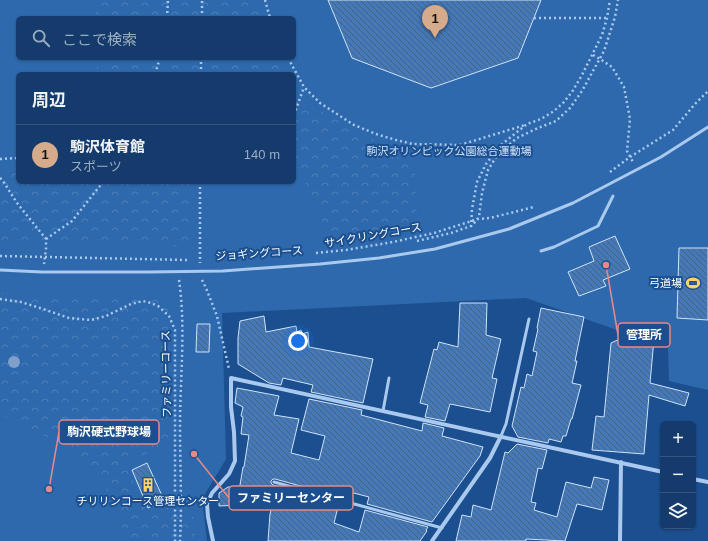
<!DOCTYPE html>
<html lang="ja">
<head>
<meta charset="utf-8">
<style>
  :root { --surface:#143b6b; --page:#1d4271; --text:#f1f3f6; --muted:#9dadc1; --line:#33557e; --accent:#d6ab8b }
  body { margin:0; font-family:Helvetica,"Noto Sans JP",sans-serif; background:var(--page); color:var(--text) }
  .controls { position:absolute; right:12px; bottom:12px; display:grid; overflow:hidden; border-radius:6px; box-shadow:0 1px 3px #0004 }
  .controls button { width:36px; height:36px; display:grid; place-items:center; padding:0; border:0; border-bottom:1px solid var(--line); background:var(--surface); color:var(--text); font:20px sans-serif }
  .you { position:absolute; left:298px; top:341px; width:14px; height:14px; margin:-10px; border:3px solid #fff; border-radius:50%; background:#1a73e8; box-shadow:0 0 0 6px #1a73e833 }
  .badge { display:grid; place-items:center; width:26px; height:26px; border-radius:50%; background:var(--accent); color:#111; font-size:13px; font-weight:700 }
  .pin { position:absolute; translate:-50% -33px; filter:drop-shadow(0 1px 2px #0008) }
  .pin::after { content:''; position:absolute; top:21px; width:14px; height:12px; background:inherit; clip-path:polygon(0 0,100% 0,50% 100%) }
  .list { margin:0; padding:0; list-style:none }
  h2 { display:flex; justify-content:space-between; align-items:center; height:52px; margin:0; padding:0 16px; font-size:17px }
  h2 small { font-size:13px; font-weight:400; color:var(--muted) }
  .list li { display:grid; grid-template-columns:26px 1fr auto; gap:12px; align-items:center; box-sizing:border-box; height:60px; padding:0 16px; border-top:1px solid var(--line) }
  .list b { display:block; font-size:15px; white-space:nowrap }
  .list p { margin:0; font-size:13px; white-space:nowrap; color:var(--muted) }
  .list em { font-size:13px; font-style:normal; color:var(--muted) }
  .icon { flex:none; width:22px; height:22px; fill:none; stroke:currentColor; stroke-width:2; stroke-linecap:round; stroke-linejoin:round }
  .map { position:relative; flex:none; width:708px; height:541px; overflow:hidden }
  .search { position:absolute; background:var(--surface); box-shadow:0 1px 3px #0004; left:16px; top:16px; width:280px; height:44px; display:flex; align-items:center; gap:10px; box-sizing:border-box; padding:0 14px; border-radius:6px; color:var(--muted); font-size:15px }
  .panel { position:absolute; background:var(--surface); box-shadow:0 1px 3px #0004; left:16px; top:72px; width:280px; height:112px; border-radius:6px }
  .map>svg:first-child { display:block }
  .green { fill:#2e69ad; fill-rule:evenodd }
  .forest { fill:url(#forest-crowns) }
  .building { fill:url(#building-back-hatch); stroke:#cfe3fa }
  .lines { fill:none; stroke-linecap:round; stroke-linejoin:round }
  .path { stroke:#a9c9ee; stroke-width:2.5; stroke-dasharray:2 3; stroke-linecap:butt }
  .lane { stroke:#a9c9ee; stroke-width:3 }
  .street { stroke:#a9c9ee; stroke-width:4 }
  .tree { fill:#7ea0ca }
  .labels { text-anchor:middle; stroke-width:4; stroke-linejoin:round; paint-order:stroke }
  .park-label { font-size:11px; fill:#cfe3fa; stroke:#1b4f8f }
  .street-label { font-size:11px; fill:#fff; stroke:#1b4f8f }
  .poi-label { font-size:11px; fill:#fff; stroke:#1b4f8f; text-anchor:end }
  .leader { fill:none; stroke:#e88989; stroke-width:1.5 }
  .callout-dot { fill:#e88989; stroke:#1b4f8f; stroke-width:1.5 }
  .callout { fill:#1b4f8f; stroke:#e88989; stroke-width:1.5 }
  .callout-label { font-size:12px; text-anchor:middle; font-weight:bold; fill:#fff }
</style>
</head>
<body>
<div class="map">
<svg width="708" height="541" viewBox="0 0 708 541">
  <defs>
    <pattern id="forest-crowns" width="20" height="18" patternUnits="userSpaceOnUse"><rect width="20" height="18" fill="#2e69ad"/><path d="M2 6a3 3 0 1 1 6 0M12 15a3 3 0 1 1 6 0" fill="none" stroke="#4d80b9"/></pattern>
    <pattern id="building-back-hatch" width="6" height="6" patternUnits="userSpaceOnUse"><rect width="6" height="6" fill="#4478b7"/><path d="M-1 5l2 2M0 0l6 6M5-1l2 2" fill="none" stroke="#486282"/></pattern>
  </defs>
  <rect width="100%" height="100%" fill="#1b4f8f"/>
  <!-- green -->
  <path class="green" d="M0 0H708V390L669 381 668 348 526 298 222 313 226 459 202 499 207 541H0ZM18 18H294V58H18ZM18 74H294V182H18Z"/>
  <!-- forest -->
  <path class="forest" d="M96 0H260L263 18H96Z
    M97 58H278L289 74H97Z
    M294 82 307 102 356 132 411 155 415 169 417 220 345 240 329 233 323 223 294 157Z
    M18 169V182H190L192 247 0 241V180L14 170Z
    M0 293 168 300 170 348 164 396 168 427V442L126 465 148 514 170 507 193 517 196 541H127L112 498 88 462 55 441 10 418 0 416Z"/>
  <!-- building -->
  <path class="building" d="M328 0H541L518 58 431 88 352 58Z
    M615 236 630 269 603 280 606 286 579 296 568 272 594 261 589 247Z
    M679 248H708V320L677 318Z
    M460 303H487L486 335 501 339 492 378 497 379 490 412 450 404 445 421 425 417 428 405 420 403 434 349 437 350 439 342 458 347Z
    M541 308 584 317 575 361H577L572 383 581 385 572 419H571L566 436H563L561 442 549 439 548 443 518 437 512 426 521 387 524 388 527 374 532 376 537 352 533 351 538 329 537 328Z
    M264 316 266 332 296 326 297 332 301 330 302 334 308 332 309 347 373 359 363 403 311 392 313 385 283 378 281 385 269 383 238 364V338L240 321Z
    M197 324H210L209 352H196Z
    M624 337 654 339 650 383 689 393 685 406 649 395 644 454 592 450 596 416 604 417 611 343Z
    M237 388 279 396 274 415 299 419 291 453 319 460 325 436 301 430 309 399 362 410 361 415 422 431 423 423 444 428 442 436 483 447 480 456 432 522 367 504 369 497 342 490 341 497 275 479H273L271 481V483L273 485 339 503 334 523 359 532 365 510 428 527 426 530 427 531 420 541H268L270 514 274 500 239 494V505L219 506V493L228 487H239V491L243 467H244L249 435 241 434 243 417 241 416 243 407 235 403Z
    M517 444 547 450 542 469 538 468 531 502 536 503 534 510 557 517 566 482 591 488 594 477 609 480 602 510 577 504 565 541 526 539V541H456L462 515 471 517 473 505 491 510 505 452 508 453Z
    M147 463 164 500 148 508 132 470Z"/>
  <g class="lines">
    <!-- path -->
    <path class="path" d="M265 0 270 18
      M167 18 168 0
      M202 18V0
      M534 18H607
      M593 55 600 59 612 67 624 87 630 119 627 151 633 162
      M288 58 304 87 320 103 354 125 376 134 396 140 413 144 460 145 525 125
      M155 74 160 58
      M201 74V58
      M294 115 304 87
      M0 159 18 158
      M610 172 630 157 673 130 695 104 708 91
      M0 178 3 181 17 203 46 239V249L44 264
      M200 182V263
      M471 227 472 209 477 182 486 164 501 145 527 124 541 119 554 111 563 103 572 92 582 75 602 35 607 18 610 0
      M46 239 72 221 103 182
      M417 241 451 233 471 226 475 222 479 217 482 193 488 170 498 154 517 138 538 128 556 121 570 108 582 91 604 51 615 17 618 0
      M316 253 346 250 393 242 434 233 478 219 490 218 534 207
      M0 256 187 260
      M179 280C186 327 180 378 180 426 180 464 182 502 180 541
      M202 280 206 288 217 316 229 369
      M0 299 21 302 43 309 69 318 91 320 106 316 131 304 143 301 151 303 158 306 169 316 175 330V541"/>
    <!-- lane -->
    <path class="lane" d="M541 251 554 247 598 226 613 196
      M0 270 42 272H148L223 271 320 264 379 258 435 249 509 229 573 203 661 157 708 127
      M383 411 389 378
      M501 436 506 424 529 319
      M274 482 442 528"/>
    <!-- street -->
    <path class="street" d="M693 479 708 482
      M213 541 208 517 207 504 212 493 229 474 235 461 234 432 231 407V378L663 472
      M432 541 490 458 501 436
      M620 541 621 462"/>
  </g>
  <!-- trees -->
  <circle class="tree" cx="14" cy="362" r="6"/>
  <!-- icons -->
  <defs>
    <symbol id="stadium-bare" viewBox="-9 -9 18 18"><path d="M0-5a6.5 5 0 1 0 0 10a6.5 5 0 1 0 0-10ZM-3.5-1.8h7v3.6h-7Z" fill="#ffd166" stroke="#1b4f8f" stroke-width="2.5" paint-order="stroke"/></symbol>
    <symbol id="building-bare" viewBox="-9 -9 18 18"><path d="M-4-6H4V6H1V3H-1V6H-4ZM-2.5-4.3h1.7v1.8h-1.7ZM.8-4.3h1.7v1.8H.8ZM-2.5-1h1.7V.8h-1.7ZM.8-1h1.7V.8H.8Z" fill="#ffd166" stroke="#1b4f8f" stroke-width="2.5" paint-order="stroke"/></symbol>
  </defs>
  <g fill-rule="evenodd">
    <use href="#stadium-bare" x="683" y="273" width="20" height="20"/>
    <use href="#building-bare" x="138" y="475" width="20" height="20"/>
  </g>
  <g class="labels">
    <!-- park labels -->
    <g class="park-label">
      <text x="449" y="155">駒沢オリンピック公園総合運動場</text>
    </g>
    <!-- street labels -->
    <g class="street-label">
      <text transform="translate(373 235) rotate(-10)" y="4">サイクリングコース</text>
      <text transform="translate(259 253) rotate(-4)" y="4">ジョギングコース</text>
      <text transform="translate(166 374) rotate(-91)" y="4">ファミリーコース</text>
    </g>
    <!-- poi labels -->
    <g class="poi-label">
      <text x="682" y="287">弓道場</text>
      <text x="148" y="505" text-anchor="middle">チリリンコース管理センター</text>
    </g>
  </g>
  <!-- callouts -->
  <path class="leader" d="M606 265L618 335M49 489L59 432M194 454L229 498"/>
  <g class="callout-dot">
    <circle cx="606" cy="265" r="4"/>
    <circle cx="49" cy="489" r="4"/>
    <circle cx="194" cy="454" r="4"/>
  </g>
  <g class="callout">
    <rect x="618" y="323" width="52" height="24" rx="4"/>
    <rect x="59" y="420" width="100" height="24" rx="4"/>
    <rect x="229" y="486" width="124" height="24" rx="4"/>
  </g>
  <g class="callout-label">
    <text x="644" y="339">管理所</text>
    <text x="109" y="436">駒沢硬式野球場</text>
    <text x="291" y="502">ファミリーセンター</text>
  </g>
</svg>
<div class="controls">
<button>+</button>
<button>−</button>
<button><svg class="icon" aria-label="layers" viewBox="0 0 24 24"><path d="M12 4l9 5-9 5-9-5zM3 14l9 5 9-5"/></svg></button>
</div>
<div class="you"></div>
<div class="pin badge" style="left:435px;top:38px">1</div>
<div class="search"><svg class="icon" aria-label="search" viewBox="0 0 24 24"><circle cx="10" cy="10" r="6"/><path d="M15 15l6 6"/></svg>ここで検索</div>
<section class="panel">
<h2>周辺<small></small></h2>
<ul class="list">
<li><span class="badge">1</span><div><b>駒沢体育館</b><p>スポーツ</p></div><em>140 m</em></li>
</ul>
</section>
</div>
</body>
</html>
